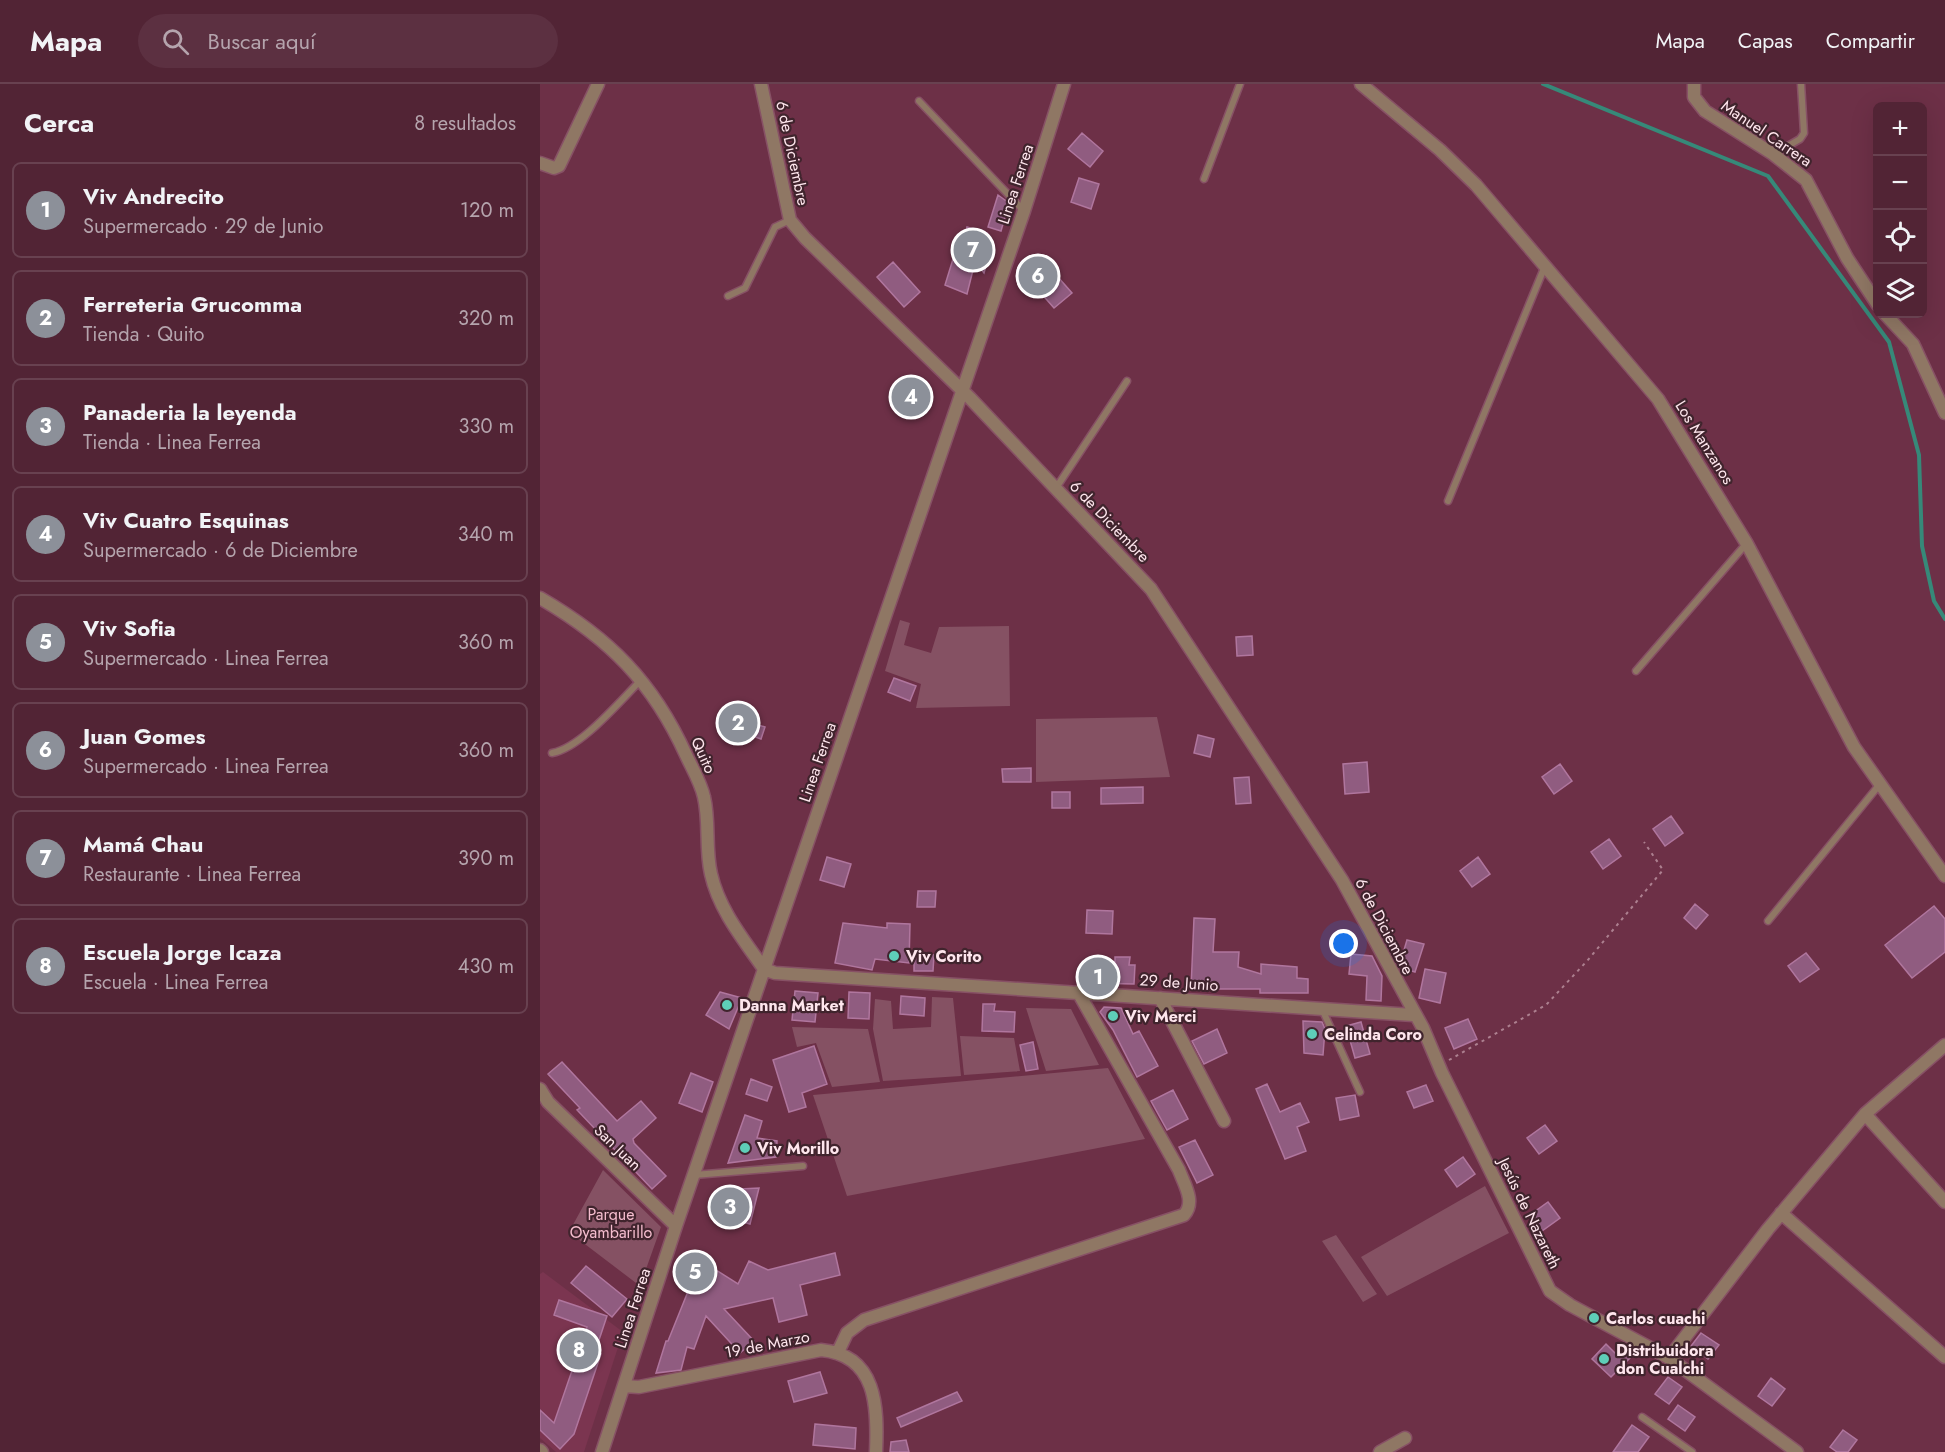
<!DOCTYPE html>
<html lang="es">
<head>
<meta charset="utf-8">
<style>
  :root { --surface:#522435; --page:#5c3041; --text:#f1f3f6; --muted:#b5a4ad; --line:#684150; --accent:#8c9099 }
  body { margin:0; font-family:Jost,sans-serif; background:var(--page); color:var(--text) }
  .controls { position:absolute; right:18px; top:18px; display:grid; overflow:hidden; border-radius:9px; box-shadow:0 6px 24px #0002 }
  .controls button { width:54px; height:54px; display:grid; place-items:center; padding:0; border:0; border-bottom:2px solid var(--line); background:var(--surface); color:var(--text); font:30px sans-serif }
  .you { position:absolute; left:804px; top:860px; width:21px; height:21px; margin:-15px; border:4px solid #fff; border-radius:50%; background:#1a73e8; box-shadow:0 0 0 9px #1a73e833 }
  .badge { display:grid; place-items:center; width:39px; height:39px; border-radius:50%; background:var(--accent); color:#fff; font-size:20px; font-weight:700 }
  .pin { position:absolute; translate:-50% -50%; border:3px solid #fff; box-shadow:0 2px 6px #0006 }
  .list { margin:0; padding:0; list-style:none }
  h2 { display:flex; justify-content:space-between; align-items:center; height:78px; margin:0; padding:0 24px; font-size:26px }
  h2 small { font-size:20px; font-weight:400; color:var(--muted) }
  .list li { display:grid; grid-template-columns:39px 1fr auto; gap:18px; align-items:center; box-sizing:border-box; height:96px; margin:0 12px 12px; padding:0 12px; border:2px solid var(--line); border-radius:9px }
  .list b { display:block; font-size:22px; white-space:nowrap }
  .list p { margin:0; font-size:20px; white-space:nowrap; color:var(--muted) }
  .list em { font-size:20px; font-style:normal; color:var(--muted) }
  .icon { flex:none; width:33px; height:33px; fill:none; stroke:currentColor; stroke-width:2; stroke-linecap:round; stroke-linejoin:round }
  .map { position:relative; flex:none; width:1405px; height:1368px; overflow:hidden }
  header { display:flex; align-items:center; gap:36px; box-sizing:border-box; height:84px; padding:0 30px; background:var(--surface); border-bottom:2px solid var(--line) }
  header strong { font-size:28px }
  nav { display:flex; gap:33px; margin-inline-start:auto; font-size:21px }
  .search { width:420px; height:54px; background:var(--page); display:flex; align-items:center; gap:15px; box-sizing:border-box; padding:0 21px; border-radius:33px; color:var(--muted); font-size:22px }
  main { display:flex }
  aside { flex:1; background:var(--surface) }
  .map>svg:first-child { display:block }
  .built { fill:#7b3550 }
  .green { fill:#855163 }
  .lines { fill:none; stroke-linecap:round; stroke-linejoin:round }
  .stream { stroke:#368979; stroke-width:4 }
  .building { fill:#905c80; stroke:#b0769e; stroke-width:1.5 }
  .service-casing { stroke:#875165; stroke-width:9 }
  .minor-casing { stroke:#875165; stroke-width:15 }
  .path { stroke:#ad8090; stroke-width:2; stroke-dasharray:3 4.5; stroke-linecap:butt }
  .service { stroke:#8f7764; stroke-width:6 }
  .minor { stroke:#8f7764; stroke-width:12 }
  .poi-dot { fill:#5eceb8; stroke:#40242d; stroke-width:2 }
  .labels { text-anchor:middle; stroke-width:4.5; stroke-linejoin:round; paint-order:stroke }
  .street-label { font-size:16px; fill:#fee6ed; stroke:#40242d }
  .poi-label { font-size:16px; font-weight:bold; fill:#fee6ed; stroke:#40242d; text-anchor:start }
  .park-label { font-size:16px; fill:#f6becf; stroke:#40242d }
</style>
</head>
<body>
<header>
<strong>Mapa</strong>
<div class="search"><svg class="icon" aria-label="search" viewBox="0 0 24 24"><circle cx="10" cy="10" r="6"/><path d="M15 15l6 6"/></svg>Buscar aquí</div>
<nav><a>Mapa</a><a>Capas</a><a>Compartir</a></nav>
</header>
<main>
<aside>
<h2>Cerca<small>8 resultados</small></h2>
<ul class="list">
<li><span class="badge">1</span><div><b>Viv Andrecito</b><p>Supermercado · 29 de Junio</p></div><em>120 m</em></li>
<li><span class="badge">2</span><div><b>Ferreteria Grucomma</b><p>Tienda · Quito</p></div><em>320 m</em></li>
<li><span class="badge">3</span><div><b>Panaderia la leyenda</b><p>Tienda · Linea Ferrea</p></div><em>330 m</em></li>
<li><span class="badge">4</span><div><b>Viv Cuatro Esquinas</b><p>Supermercado · 6 de Diciembre</p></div><em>340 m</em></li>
<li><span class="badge">5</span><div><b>Viv Sofia</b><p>Supermercado · Linea Ferrea</p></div><em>360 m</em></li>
<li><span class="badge">6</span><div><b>Juan Gomes</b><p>Supermercado · Linea Ferrea</p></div><em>360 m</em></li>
<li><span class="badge">7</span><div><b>Mamá Chau</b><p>Restaurante · Linea Ferrea</p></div><em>390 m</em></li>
<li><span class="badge">8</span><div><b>Escuela Jorge Icaza</b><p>Escuela · Linea Ferrea</p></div><em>430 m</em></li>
</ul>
</aside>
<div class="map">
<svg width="1405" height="1368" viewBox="0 0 1405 1368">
  <rect width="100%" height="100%" fill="#6d3047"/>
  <!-- built -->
  <path class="built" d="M3 1188 83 1248 44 1368H16L0 1354V1190Z"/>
  <!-- green -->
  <path class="green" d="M360 536 370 539 364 561 391 569 399 543 469 542 470 622 376 624 381 600 345 587Z
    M617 633 630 693 496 698V635Z
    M392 913 413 914 421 992 343 997 333 945 335 915 351 917 353 945 391 943Z
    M486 924 531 925 559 981 506 987Z
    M252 943 328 945 340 998 292 1003 276 959 257 963Z
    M420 952 474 954 480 987 424 991Z
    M568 984 605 1055 307 1112 273 1011Z
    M63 1086 121 1143 100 1202 29 1148Z
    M945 1102 969 1149 847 1212 821 1173Z
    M796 1151 837 1210 823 1218 782 1157Z"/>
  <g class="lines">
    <!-- stream -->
    <path class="stream" d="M1003 0 1228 92 1349 258 1379 371 1382 462 1394 517 1405 535"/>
  </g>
  <!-- building -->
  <path class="building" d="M542 49 563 67 550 83 528 65Z
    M539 94 559 100 551 125 531 118Z
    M458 111 469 119 461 147 448 143Z
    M427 143 447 149 441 170 449 172 444 189 435 178 427 210 405 201 413 175 418 177Z
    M503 176 532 209 514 224 485 191Z
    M353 178 380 208 364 223 337 193Z
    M364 295 383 302 373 332 354 326Z
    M712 552 713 571 697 572 696 553Z
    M354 594 376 602 370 617 348 608Z
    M187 627 202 631 200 635 225 643 221 655 195 646 193 652 180 648Z
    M658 651 674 655 670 673 654 669Z
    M827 678 829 708 805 710 803 680Z
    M1020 680 1032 697 1014 710 1002 693Z
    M491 684V698H463L462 685Z
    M709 693 711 719 696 720 694 694Z
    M603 703V719L561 720V704Z
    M512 708H530V724H512Z
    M1131 732 1143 749 1125 762 1113 745Z
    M1069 755 1081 772 1063 785 1051 768Z
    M287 773 311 780 304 803 280 796Z
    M938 773 950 790 932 803 920 787Z
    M378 807H396L395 823H377Z
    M1155 820 1168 831 1156 845 1144 834Z
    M1394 822 1405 835V868L1372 894 1345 861Z
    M547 826 573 827 572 850 546 849Z
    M654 834 675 835 673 868H699L698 883 721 890V880L757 883V894L768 895V909H720V905H651Z
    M303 839 347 844V839L370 840 369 879 335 875 332 886 295 879Z
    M867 856 884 860 875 888 859 883Z
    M1266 869 1279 885 1260 898 1248 882Z
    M374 870 394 871 393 887H374Z
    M811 870 832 872 842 892 841 917 826 916 827 892 809 890Z
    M575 873H590L589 881H595L594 900 546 899 547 877 575 878Z
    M885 885 906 889 900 919 879 914Z
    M255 907 278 909 275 938 252 936Z
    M180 908 202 914 189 945 166 931Z
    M309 908 330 909 329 935 308 934Z
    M361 912 385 914 384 932 360 930Z
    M443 920H455L454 927 475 928 474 948 442 947Z
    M564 923 581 924 593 950 599 947 618 982 597 993 573 946 560 928Z
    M928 935 937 955 914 965 905 944Z
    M763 937 782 938 785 945 783 971 764 969Z
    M821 938 830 970 815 974 806 942Z
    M677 945 687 969 664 980 652 957Z
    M493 958 498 985 486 987 480 961Z
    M274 962 287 1000 262 1009 266 1023 249 1028 233 976Z
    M22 978 77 1037 101 1017 116 1034 93 1055 94 1059 126 1092 112 1105 37 1026 40 1024 8 990Z
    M151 989 173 998 162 1028 139 1019Z
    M211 995 232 1003 227 1017 206 1010Z
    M727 1000 740 1028 760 1019 769 1038 757 1043 766 1067 745 1075 716 1005Z
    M886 1001 893 1017 874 1024 867 1008Z
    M633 1006 648 1035 627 1046 611 1017Z
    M815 1011 819 1032 800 1036 796 1014Z
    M205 1031 222 1037 217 1054 237 1057 236 1073 188 1079Z
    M1005 1041 1017 1057 999 1070 987 1054Z
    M655 1056 673 1091 657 1099 639 1063Z
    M923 1073 935 1090 917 1103 905 1086Z
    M219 1104 210 1140 172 1129 179 1106Z
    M1008 1118 1020 1134 1002 1147 990 1131Z
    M295 1169 300 1191 260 1201 267 1231 239 1238 233 1214 184 1225 214 1257 200 1269 166 1232 154 1265 147 1263 141 1286 116 1289 126 1257H128L153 1195 147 1191 154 1172 198 1200 209 1177 228 1186Z
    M46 1182 87 1215 72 1233 31 1199Z
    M19 1216 67 1232 55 1268 61 1270 34 1350 20 1365 0 1346V1326L14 1339 47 1243 14 1231Z
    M1161 1249 1179 1261 1168 1275 1151 1262Z
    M1066 1260 1077 1271 1084 1264 1092 1272 1071 1293 1052 1275Z
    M280 1288 287 1309 254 1318 248 1297Z
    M1128 1293 1142 1303 1129 1320 1115 1310Z
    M1231 1294 1245 1305 1232 1322 1218 1312Z
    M417 1308 422 1317 361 1343 357 1334Z
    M1138 1321 1155 1333 1145 1347 1128 1335Z
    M275 1340 316 1344 315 1365 273 1361Z
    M1092 1341 1109 1353 1098 1368H1073Z
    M1303 1346 1317 1356 1308 1368H1297L1290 1363Z
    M366 1356 369 1368H350L351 1358Z"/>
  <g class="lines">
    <defs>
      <path id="service" d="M379 17 484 127
        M1234 70 1260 55 1264 49 1261 0
        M664 95 700 0
        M188 212 205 204 235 143 250 136
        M516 404 587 297
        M908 417 1005 182
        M1096 587 1206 460
        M12 669C41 664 80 617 102 595
        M1228 837 1340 700
        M782 925 820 1008
        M154 1091 263 1082
        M1102 1333 1152 1368"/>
      <path id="minor" d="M221 0 250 136 265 154 430 314 611 505 802 796 883 944 902 989 1010 1207 1030 1221 1129 1274 1257 1368
        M821 0 900 66 936 101 1118 315 1207 460 1314 663 1405 792
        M1154 0V13L1165 27 1233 70 1266 96 1307 174 1338 221
        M0 79 14 84 19 82 58 0
        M1345 230 1373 260 1405 329
        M0 514C69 554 113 598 146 671 152 684 161 699 164 713 170 738 165 765 171 790 179 826 204 856 224 885
        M224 885 235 889 873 931
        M620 914 684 1037
        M0 1005 8 1018 136 1142
        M1325 1030 1405 1118
        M1241 1129 1405 1273
        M298 1268 307 1249 324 1236 644 1131C656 1118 644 1100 639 1086L538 908
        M1129 1274 1228 1145 1325 1030 1405 961
        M84 1302 99 1303 281 1266C337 1271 338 1323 336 1368
        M0 1366 2 1368
        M62 1368 136 1142 484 127 524 0
        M840 1368 865 1354"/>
    </defs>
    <!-- service casing -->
    <use href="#service" class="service-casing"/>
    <!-- minor casing -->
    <use href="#minor" class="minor-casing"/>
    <!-- path -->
    <path class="path" d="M909 976 1006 921 1047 877 1123 786 1104 758"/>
    <!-- service -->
    <use href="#service" class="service"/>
    <!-- minor -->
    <use href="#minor" class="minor"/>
  </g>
  <!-- markers -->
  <g class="poi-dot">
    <circle cx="354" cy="872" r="6"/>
    <circle cx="187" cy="921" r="6"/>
    <circle cx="573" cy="932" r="6"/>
    <circle cx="772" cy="950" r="6"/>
    <circle cx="205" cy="1064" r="6"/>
    <circle cx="1054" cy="1234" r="6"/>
    <circle cx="1064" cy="1275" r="6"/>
  </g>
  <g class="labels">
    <!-- street labels -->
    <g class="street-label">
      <text transform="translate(1227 49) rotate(34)" y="6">Manuel Carrera</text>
      <text transform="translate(253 69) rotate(78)" y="6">6 de Diciembre</text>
      <text transform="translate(475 100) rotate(-72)" y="6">Linea Ferrea</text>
      <text transform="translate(1165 358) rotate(58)" y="6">Los Manzanos</text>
      <text transform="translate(570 437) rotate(46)" y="6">6 de Diciembre</text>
      <text transform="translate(164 671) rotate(66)" y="6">Quito</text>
      <text transform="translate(277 678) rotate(-71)" y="6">Linea Ferrea</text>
      <text transform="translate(845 842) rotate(62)" y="6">6 de Diciembre</text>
      <text transform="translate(639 898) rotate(4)" y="6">29 de Junio</text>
      <text transform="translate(78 1063) rotate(44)" y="6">San Juan</text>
      <text transform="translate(990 1129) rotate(64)" y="6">Jesús de Nazareth</text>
      <text transform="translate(92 1224) rotate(-72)" y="6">Linea Ferrea</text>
      <text transform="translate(227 1260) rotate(-11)" y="6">19 de Marzo</text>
    </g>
    <!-- poi labels -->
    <g class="poi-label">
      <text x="366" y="878">Viv Corito</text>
      <text x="199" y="927">Danna Market</text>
      <text x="585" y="938">Viv Merci</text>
      <text x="784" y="956">Celinda Coro</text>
      <text x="217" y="1070">Viv Morillo</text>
      <text x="1066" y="1240">Carlos cuachi</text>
      <text x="1076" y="1272">Distribuidora<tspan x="1076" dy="18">don Cualchi</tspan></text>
    </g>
    <!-- park labels -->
    <g class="park-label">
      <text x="71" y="1136">Parque<tspan x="71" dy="18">Oyambarillo</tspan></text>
    </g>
  </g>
</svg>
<div class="controls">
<button>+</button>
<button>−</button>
<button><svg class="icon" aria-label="locate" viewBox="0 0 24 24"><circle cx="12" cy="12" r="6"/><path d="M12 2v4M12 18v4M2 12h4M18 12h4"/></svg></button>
<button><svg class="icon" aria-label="layers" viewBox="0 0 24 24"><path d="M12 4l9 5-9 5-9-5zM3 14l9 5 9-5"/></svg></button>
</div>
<div class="you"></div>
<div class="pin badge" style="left:558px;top:893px">1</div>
<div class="pin badge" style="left:198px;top:639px">2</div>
<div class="pin badge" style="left:190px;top:1123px">3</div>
<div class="pin badge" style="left:371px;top:313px">4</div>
<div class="pin badge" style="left:155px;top:1188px">5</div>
<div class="pin badge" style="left:498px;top:192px">6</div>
<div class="pin badge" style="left:433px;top:166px">7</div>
<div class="pin badge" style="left:39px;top:1266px">8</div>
</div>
</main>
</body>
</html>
